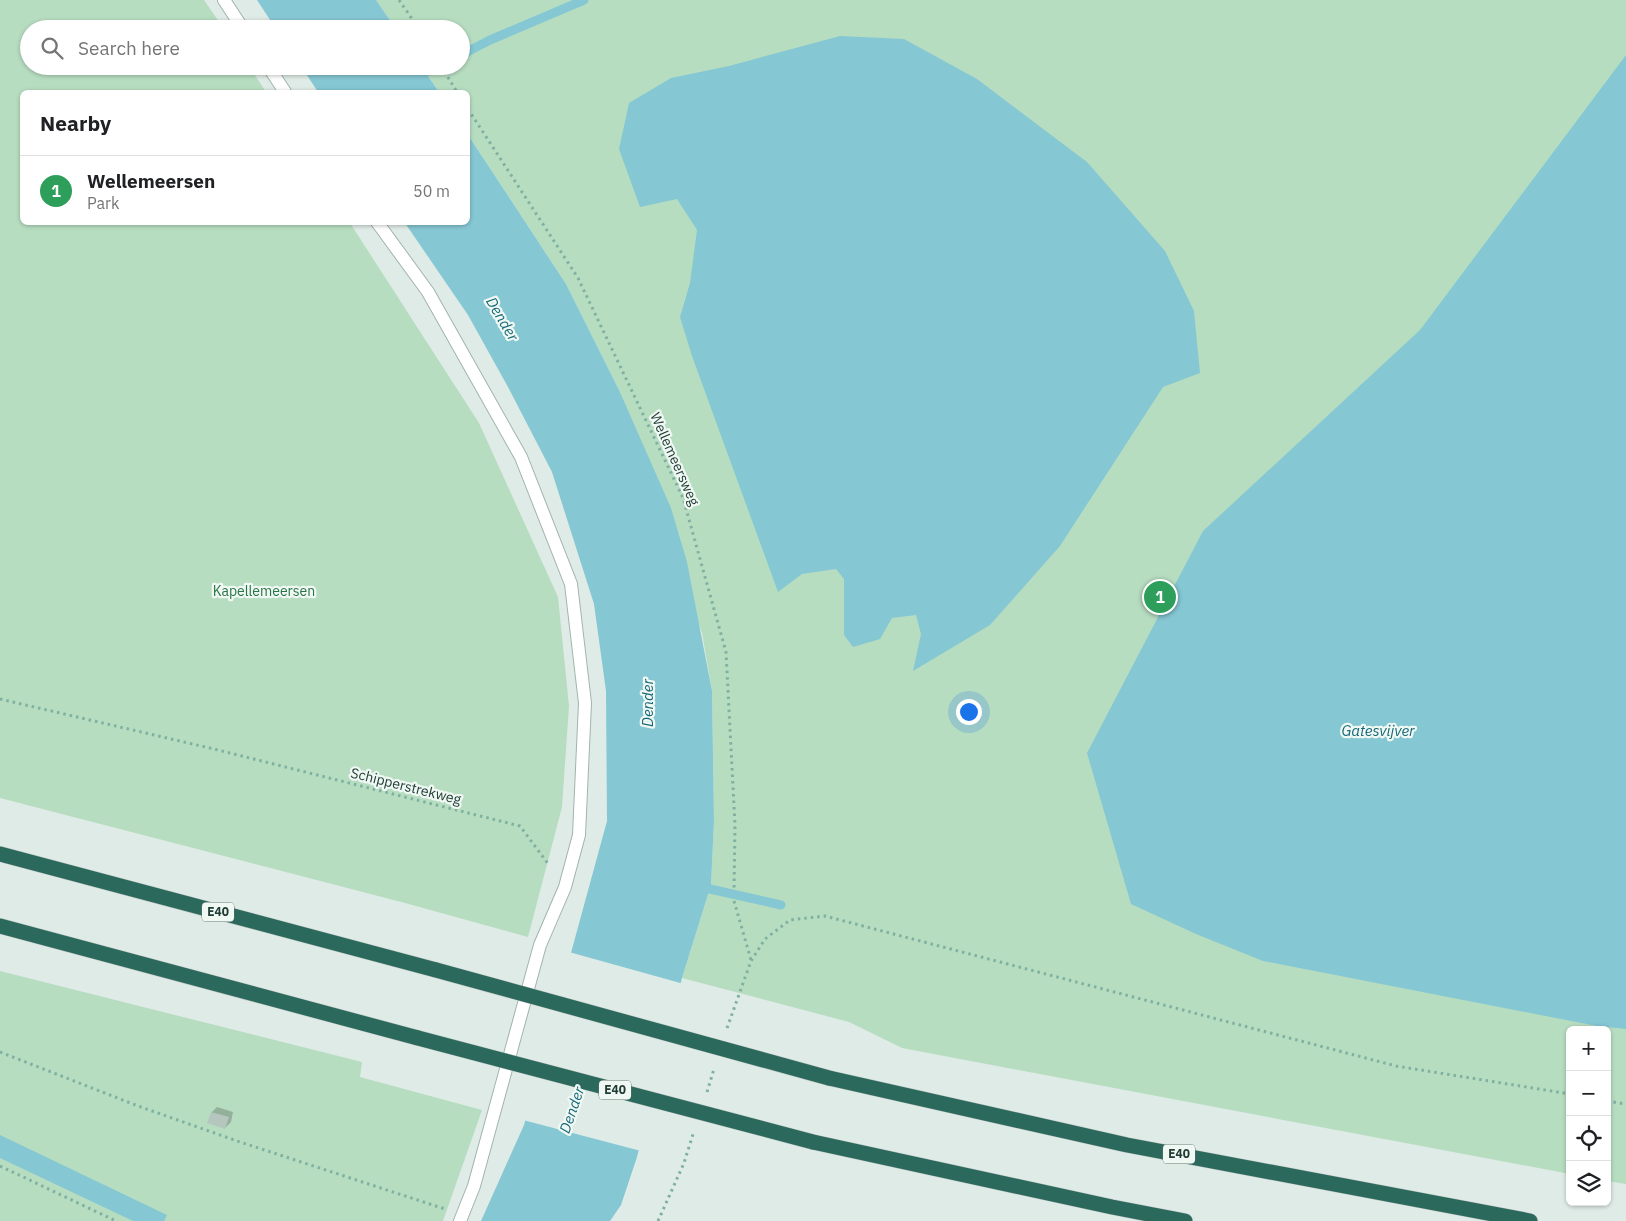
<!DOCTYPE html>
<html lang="en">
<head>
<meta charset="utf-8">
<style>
  :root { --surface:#fff; --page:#f6f6f6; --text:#202124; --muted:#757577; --line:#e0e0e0; --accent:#0b8043 }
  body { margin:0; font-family:"IBM Plex Sans",sans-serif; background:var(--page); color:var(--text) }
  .controls { position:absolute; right:15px; bottom:15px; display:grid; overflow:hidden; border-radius:8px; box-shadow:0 1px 4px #0004 }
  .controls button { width:45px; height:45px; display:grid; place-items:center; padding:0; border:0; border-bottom:1px solid var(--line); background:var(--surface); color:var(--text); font:25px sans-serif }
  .you { position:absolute; left:968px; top:711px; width:18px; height:18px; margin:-12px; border:4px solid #fff; border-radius:50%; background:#1a73e8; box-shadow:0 0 0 8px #1a73e833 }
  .badge { display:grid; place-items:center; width:32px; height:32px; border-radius:50%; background:var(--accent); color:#fff; font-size:16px; font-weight:700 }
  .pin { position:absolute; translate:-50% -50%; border:2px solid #fff; box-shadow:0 1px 5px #0006 }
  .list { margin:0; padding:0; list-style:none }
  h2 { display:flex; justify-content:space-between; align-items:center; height:65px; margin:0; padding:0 20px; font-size:21px }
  h2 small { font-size:16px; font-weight:400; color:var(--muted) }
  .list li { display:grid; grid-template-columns:32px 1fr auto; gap:15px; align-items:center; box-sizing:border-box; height:70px; padding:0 20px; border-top:1px solid var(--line) }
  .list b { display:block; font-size:19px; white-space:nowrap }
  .list p { margin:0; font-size:16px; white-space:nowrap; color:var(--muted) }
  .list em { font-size:16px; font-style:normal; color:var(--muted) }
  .icon { flex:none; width:28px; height:28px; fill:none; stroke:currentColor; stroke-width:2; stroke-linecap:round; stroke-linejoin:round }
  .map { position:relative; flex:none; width:1626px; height:1221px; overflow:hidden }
  .search { position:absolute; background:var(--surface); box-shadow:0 1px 4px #0004; left:20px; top:20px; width:450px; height:55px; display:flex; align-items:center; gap:12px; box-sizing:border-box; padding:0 18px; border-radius:28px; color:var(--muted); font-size:19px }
  .panel { position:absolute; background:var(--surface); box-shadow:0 1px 4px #0004; left:20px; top:90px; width:450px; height:135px; border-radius:8px }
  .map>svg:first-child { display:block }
  .green { fill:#b7ddc1 }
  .water { fill:#85c7d3 }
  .pier { fill:#dfebe6 }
  .shadow { fill:#0003 }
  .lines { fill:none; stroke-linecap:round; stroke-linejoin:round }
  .stream { stroke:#85c7d3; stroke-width:9 }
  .building { fill:#b5c6bf }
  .service-casing { stroke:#a2b3ad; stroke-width:14 }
  .motorway-casing { stroke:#c1c8c6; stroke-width:16 }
  .path { stroke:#7fb0a0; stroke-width:3; stroke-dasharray:2.5 4; stroke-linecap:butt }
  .service { stroke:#fff; stroke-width:12 }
  .motorway { stroke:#2b695c; stroke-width:15 }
  .motorway-bridge-casing { stroke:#c1c8c6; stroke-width:16; stroke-linecap:butt }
  .motorway-bridge { stroke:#2b695c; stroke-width:15 }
  .labels { text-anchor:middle; stroke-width:4.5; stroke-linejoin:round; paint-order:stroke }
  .shield { fill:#f0f8f4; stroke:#5e746e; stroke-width:1 }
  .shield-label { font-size:12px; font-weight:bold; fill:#203c34 }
  .street-label { font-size:14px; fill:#203c34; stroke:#f0f8f4 }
  .park-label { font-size:14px; fill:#297446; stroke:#f0f8f4 }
  .water-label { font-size:15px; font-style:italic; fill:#186979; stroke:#f0f8f4 }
</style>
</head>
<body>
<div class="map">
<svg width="1626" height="1221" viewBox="0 0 1626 1221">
  <rect width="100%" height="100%" fill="#dfebe6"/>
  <!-- green -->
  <path class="green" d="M0 0H204L224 29H29V66H249L266 92H22V222L350 223 479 423 558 597 569 706 562 807 528 937 405 903 0 798Z
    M376 0H1626V1184L1607 1181V1030H1570V1174L902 1048 849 1022 682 978 711 885 714 821 712 691 702 633 619 390 566 284 468 135V92H439L421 66H461V29H396Z
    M0 971 362 1062 360 1077 482 1110 443 1221H0Z"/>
  <!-- water -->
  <path class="water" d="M257 0H376L396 29H276Z
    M840 36 904 39 977 79 1087 162 1165 251 1194 311 1200 373 1163 387 1060 546 990 625 913 671 921 634 916 615 892 618 880 639 853 647 844 635V579L836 569 802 574 778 592 692 356 680 317 690 283 697 230 677 199 640 207 619 149 629 103 671 78 729 66Z
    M1626 55V1029L1597 1026 1263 961 1196 934 1131 904 1087 753 1203 531 1420 330Z
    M301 66H421L439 92H318Z
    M468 135 566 284 619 390 671 508 687 562 712 691 714 821 711 885 682 978 637 1157 621 1205 610 1221H481L524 1125 607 821 606 691 594 604 552 472 508 387 468 315 405 223 468 222Z
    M0 1135 167 1215 164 1221H133L0 1158Z"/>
  <!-- pier -->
  <path class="pier" d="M569 952 684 984 641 1151 523 1120Z"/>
  <!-- shadow -->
  <path class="shadow" d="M217 1107 233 1112 231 1122 225 1128 209 1122 212 1112Z"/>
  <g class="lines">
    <!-- stream -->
    <path class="stream" d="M461 55 490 40 584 0
      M416 77 438 66
      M710 889 781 905"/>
  </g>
  <!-- building -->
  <path class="building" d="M211 1112 229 1117 225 1129 207 1123Z"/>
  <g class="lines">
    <defs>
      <path id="service" d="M224 0 243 29
        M268 66 285 92
        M377 222 428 292 521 457 571 584 585 703 579 835 565 887 540 945 474 1186 460 1221"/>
      <path id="motorway" d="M0 854 436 970
        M0 926 418 1038
        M829 1078 1127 1145 1530 1221
        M813 1142 1112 1207 1185 1221"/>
    </defs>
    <!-- service casing -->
    <use href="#service" class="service-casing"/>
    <!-- motorway casing -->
    <use href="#motorway" class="motorway-casing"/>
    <!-- path -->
    <path class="path" d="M399 0 419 29
      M441 66 457 92
      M468 109 578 278 683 498 726 652 735 825 734 890
      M0 699 214 749 520 826 549 865
      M734 901 751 960
      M727 1028 751 961 765 939 790 920 825 916 1396 1066 1570 1094
      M0 1052 138 1106 237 1141 445 1209
      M707 1092 714 1069
      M1607 1101 1626 1104
      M0 1166 116 1221
      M658 1221 684 1163 694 1131"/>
    <!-- service -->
    <use href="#service" class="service"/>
    <!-- motorway -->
    <use href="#motorway" class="motorway"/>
    <defs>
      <path id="motorway-bridge" d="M436 970 829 1078
        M418 1038 813 1142"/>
    </defs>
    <!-- motorway-bridge casing -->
    <use href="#motorway-bridge" class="motorway-bridge-casing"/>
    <!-- motorway-bridge -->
    <use href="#motorway-bridge" class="motorway-bridge"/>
  </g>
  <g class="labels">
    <!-- shield labels -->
    <g class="shield">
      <rect x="202" y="902.5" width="32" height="19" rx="4"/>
      <rect x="599" y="1080.5" width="32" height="19" rx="4"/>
      <rect x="1163" y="1144.5" width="32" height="19" rx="4"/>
    </g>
    <g class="shield-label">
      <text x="218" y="916">E40</text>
      <text x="615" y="1094">E40</text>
      <text x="1179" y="1158">E40</text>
    </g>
    <!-- street labels -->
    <g class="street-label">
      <text transform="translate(675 459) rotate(66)" y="5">Wellemeersweg</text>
      <text transform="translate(406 786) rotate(14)" y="5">Schipperstrekweg</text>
    </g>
    <!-- park labels -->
    <g class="park-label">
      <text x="264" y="596">Kapellemeersen</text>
    </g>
    <!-- water labels -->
    <g class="water-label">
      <text transform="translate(502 319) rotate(59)" y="5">Dender</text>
      <text transform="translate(648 703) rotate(-90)" y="5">Dender</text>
      <text x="1378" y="736">Gatesvijver</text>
      <text transform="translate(572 1110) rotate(-71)" y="5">Dender</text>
    </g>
  </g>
</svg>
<div class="controls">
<button>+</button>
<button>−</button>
<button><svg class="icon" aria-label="locate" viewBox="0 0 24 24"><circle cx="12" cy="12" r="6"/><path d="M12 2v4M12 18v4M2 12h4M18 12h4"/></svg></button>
<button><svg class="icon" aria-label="layers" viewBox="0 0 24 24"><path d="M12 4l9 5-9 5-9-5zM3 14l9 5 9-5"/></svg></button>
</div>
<div class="you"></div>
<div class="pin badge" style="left:1160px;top:597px;background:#2e9e5b">1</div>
<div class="search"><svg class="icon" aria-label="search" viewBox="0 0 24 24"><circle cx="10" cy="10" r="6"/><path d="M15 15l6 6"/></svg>Search here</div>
<section class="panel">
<h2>Nearby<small></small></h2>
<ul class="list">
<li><span class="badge" style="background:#2e9e5b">1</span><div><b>Wellemeersen</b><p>Park</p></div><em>50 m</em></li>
</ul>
</section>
</div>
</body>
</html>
